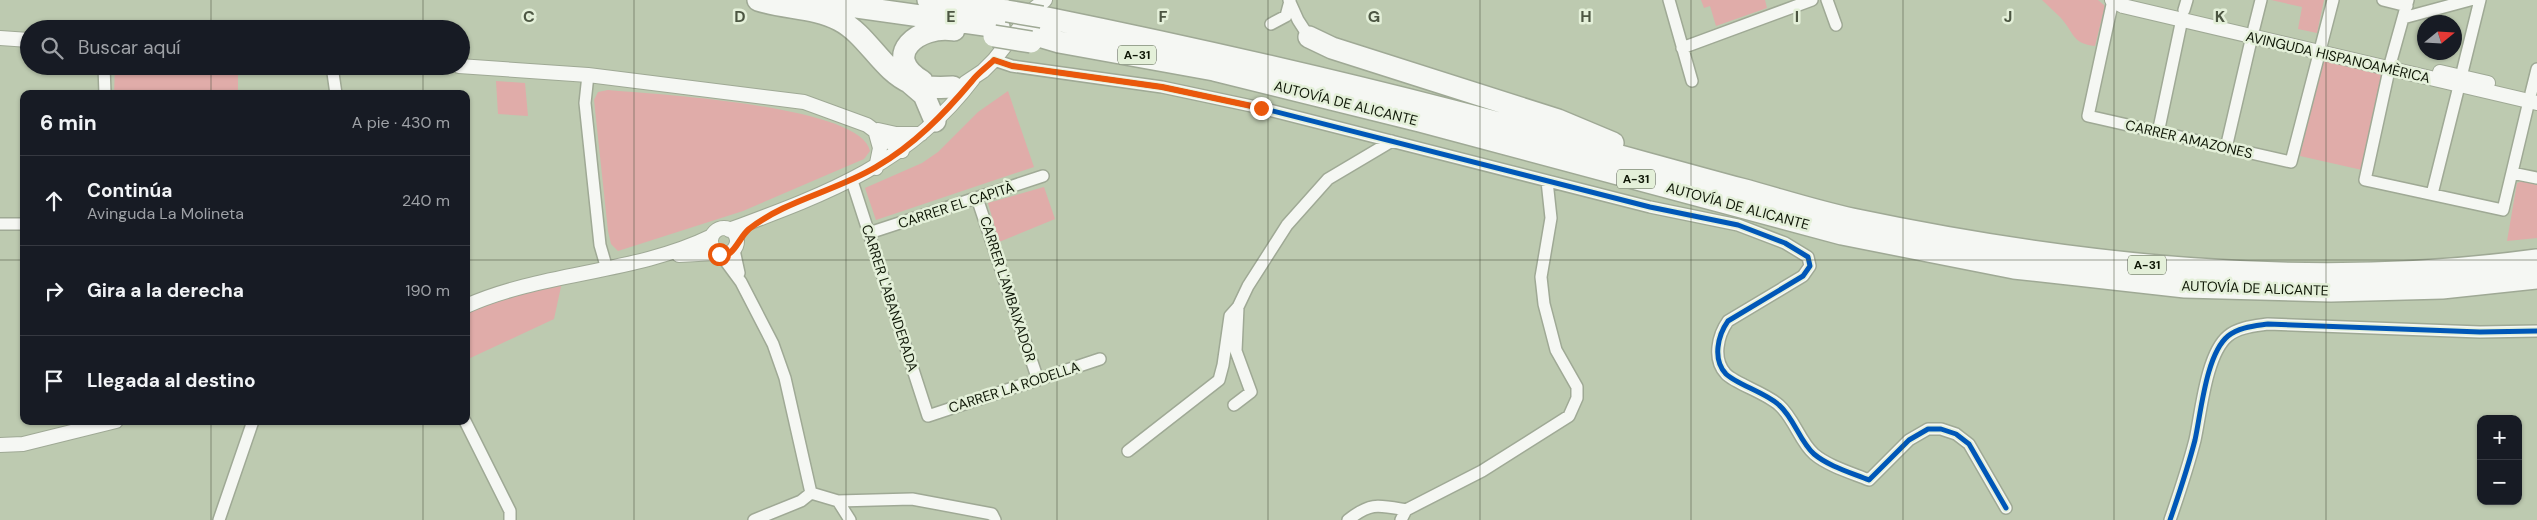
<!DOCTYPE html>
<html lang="es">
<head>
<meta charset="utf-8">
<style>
  :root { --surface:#171b24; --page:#242831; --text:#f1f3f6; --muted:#9ea1a6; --line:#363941 }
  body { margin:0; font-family:"DM Sans",sans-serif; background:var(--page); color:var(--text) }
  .controls { position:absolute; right:15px; bottom:15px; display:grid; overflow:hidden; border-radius:10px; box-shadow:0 1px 4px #0004 }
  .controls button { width:45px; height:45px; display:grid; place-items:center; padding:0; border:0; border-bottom:1px solid var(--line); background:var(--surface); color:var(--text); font:25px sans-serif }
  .compass { position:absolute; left:2417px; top:15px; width:45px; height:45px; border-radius:50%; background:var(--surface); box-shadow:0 1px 4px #0004; rotate:72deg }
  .stop { position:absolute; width:15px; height:15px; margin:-11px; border:4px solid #ea580c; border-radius:50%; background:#fff }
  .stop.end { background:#ea580c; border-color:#fff; box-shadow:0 1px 5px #0008 }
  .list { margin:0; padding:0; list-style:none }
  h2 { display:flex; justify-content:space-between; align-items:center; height:65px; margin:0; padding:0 20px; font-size:21px }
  h2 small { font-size:16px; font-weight:400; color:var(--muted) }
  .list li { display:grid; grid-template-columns:32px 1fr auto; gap:15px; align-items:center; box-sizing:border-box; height:90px; padding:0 20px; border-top:1px solid var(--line) }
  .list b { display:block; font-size:19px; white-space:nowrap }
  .list p { margin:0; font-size:16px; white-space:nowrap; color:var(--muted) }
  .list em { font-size:16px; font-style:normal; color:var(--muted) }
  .icon { flex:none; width:28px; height:28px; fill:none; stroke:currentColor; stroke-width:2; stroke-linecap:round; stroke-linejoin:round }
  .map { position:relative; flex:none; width:2537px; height:520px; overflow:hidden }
  .search { position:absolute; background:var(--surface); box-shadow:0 1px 4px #0004; left:20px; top:20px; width:450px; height:55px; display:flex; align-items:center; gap:12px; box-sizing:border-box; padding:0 18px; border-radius:28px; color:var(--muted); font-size:19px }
  .panel { position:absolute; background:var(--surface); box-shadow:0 1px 4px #0004; left:20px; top:90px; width:450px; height:335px; border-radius:10px }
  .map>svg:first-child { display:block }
  .green { fill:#e0aca9 }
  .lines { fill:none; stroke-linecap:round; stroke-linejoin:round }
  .minor-casing { stroke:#9fa995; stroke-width:14 }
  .tertiary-casing { stroke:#9fa995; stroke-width:16 }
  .motorway-casing { stroke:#9fa995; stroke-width:24 }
  .minor { stroke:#f5f7f3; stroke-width:11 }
  .tertiary { stroke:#f5f7f3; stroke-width:14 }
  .motorway { stroke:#f5f7f3; stroke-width:21 }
  .motorway-bridge-casing { stroke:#9fa995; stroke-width:24; stroke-linecap:butt }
  .motorway-bridge { stroke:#f5f7f3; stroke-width:21 }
  .cycleway-casing { stroke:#e4f0d9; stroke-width:8 }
  .cycleway { stroke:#0057b8; stroke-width:5 }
  .route { stroke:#ea580c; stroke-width:6 }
  .grid { fill:none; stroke:#4c5642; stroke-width:1; stroke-opacity:0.55 }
  .labels { text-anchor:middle; stroke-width:5; stroke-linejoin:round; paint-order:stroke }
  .shield { fill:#e4f0d9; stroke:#4f5846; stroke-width:1 }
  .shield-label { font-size:12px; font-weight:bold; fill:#0f1707 }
  .street-label { font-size:14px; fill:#0f1707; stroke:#e4f0d9 }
  .grid-label { font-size:16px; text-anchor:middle; font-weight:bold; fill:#4c5642; stroke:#e4f0d9; stroke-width:5; stroke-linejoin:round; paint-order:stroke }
</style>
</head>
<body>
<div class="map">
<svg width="2537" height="520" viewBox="0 0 2537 520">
  <rect width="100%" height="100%" fill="#bdcab0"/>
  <!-- green -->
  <path class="green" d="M1701 0H1765L1767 8 1716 26 1710 6 1704 8Z
    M2042 0H2098L2105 6 2095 46C2072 44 2074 32 2060 17 2054 11 2048 6 2042 0Z
    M2271 0H2324L2317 33 2298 29 2302 7Z
    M2322 59 2383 73 2362 170 2300 156Z
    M115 66H238V94H114Z
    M496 81 525 83 528 116 498 114Z
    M608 90C652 94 861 105 870 151L864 159 743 211 618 251 611 244 608 231 594 100 598 92Z
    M1008 91 1034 167 876 220 865 188 922 163 938 152 978 112Z
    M2523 181 2537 185V238L2507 241 2517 183Z
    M1044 187 1055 219 999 242 988 203Z
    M562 282 554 319 466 360V314L477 308Z"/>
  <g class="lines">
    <defs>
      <path id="minor" d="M1289 0 1298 20 1309 37
        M1669 0 1692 81
        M1827 0 1836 25
        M2113 0 2088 116 2291 162 2333 0
        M2383 0 2407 6
        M2408 0 2391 61 2365 180 2503 210 2529 101
        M2184 10 2187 0
        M2403 18 2470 0
        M1271 24 1286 16 1290 1
        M2254 28 2261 0
        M1682 48 1812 0
        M994 60 1012 66 1162 87 1261 108 1650 207 1738 225 1785 243 1808 257 1810 266 1803 276 1728 321C1718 335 1712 359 1726 374 1736 384 1766 393 1779 405 1794 418 1800 442 1814 454 1828 466 1852 473 1869 480L1909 440 1928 429H1941L1956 434 1969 444 2006 508
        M104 66 105 94
        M332 66 336 94
        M588 75 585 103 600 245 607 269
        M2461 77 2480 0
        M2531 93 2537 69
        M2158 133 2182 19
        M2226 148 2252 36
        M2512 173 2537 178
        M852 181 928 416 1100 359
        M2432 194 2459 86
        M977 198 1038 380
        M0 224H24
        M869 233 1043 176
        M734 250 739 273
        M721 255 741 282 773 344 785 378 811 493
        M1234 405 1251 392 1236 351 1238 307
        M465 421 510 511V520
        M1128 451 1219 380 1223 365 1230 316 1238 307 1248 286 1287 225 1328 179 1392 141
        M811 493 838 501 912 499 992 514 995 520
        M838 501 850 520
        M219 520 253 421
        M754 520 801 501 811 493
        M1348 520C1371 502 1378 505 1406 510
        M1401 520 1406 510 1482 471 1569 416 1577 398V387L1556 350 1544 304 1541 277 1551 218 1547 181
        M2170 520C2179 494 2188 467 2195 440 2201 413 2206 354 2228 336 2239 327 2255 326 2268 324L2480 332 2537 331"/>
      <path id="tertiary" d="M2112 0 2123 6 2537 103
        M0 38 29 40
        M459 66 588 75 804 102 867 125 902 151
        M2440 72 2488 83
        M965 83 983 71 994 60 1035 8 1045 0
        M875 130 880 148 876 168
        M878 130 896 134H921
        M711 241a13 13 0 1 1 26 0a13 13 0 1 1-26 0Z
        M729 230C826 194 909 164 973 79
        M679 255 717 253
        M466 306C545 271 634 274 712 236
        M0 445 23 444 116 421"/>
      <path id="motorway" d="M758 0C785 9 814 7 839 20 868 35 882 71 911 83 924 88 939 88 953 87
        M928 0 1007 11
        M814 1 999 27
        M1042 17C1180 45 1317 76 1453 111 1549 136 1645 163 1741 189 1778 199 1815 211 1852 219 2076 266 2309 291 2537 260
        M1032 34 1059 42 1214 70 1420 121 1842 234 2014 268 2185 287 2331 291 2442 288 2537 278
        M1309 37 1332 48 1558 120 1613 143
        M922 81C880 56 919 24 954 30
        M910 83 924 95 935 121"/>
    </defs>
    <!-- minor casing -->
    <use href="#minor" class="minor-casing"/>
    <!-- tertiary casing -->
    <use href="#tertiary" class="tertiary-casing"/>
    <!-- motorway casing -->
    <use href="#motorway" class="motorway-casing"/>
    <!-- minor -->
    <use href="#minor" class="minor"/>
    <!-- tertiary -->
    <use href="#tertiary" class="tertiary"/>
    <!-- motorway -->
    <use href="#motorway" class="motorway"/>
    <defs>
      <path id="motorway-bridge" d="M1007 11 1042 17
        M994 36 1031 42"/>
    </defs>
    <!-- motorway-bridge casing -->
    <use href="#motorway-bridge" class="motorway-bridge-casing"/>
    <!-- motorway-bridge -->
    <use href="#motorway-bridge" class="motorway-bridge"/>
    <defs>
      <path id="cycleway" d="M994 60 1012 66 1162 87 1261 108 1650 207 1738 225 1785 243 1808 257 1810 266 1803 276 1728 321C1718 335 1712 359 1726 374 1736 384 1766 393 1779 405 1794 418 1800 442 1814 454 1828 466 1852 473 1869 480L1909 440 1928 429H1941L1956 434 1969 444 2006 508
        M2170 520C2179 494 2188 467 2195 440 2201 413 2206 354 2228 336 2239 327 2255 326 2268 324L2480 332 2537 331"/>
    </defs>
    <!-- cycleway casing -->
    <use href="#cycleway" class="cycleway-casing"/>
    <!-- cycleway -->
    <use href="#cycleway" class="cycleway"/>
  </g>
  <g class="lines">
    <!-- route -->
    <path class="route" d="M719 254 730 253C738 246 741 236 749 229 786 200 836 191 876 167 914 145 944 114 972 81 978 73 987 67 994 60L1012 66 1162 87 1261 108"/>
  </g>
  <!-- grid -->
  <path class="grid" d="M211 0V29M423 0V29M634 0V520M846 0V520M1057 0V520M1268 0V520M1480 0V520M1691 0V520M1903 0V520M2114 0V520M2326 0V520M211 66V94M423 66V94M0 260H24M466 260H2537M211 421V520M423 421V520"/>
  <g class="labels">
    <!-- shield labels -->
    <g class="shield">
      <rect x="1118" y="45.5" width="38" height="19" rx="4"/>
      <rect x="1617" y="169.5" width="38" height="19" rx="4"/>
      <rect x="2128" y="255.5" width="38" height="19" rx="4"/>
    </g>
    <g class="shield-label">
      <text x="1137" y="59">A-31</text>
      <text x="1636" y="183">A-31</text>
      <text x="2147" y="269">A-31</text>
    </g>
    <!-- street labels -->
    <g class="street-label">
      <text transform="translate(2338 57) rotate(13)" y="5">AVINGUDA HISPANOAMÈRICA</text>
      <text transform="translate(1346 103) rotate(14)" y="5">AUTOVÍA DE ALICANTE</text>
      <text transform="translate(2189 139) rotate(13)" y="5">CARRER AMAZONES</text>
      <text transform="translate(956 205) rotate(-18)" y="5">CARRER EL CAPITÀ</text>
      <text transform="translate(1738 206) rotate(15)" y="5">AUTOVÍA DE ALICANTE</text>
      <text transform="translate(2255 288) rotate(2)" y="5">AUTOVÍA DE ALICANTE</text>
      <text transform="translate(1008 289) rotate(72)" y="5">CARRER L'AMBAIXADOR</text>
      <text transform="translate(890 298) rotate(72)" y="5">CARRER L'ABANDERADA</text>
      <text transform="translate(1014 387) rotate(-18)" y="5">CARRER LA RODELLA</text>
    </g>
  </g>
  <g class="grid-label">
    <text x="529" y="22">C</text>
    <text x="740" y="22">D</text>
    <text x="951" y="22">E</text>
    <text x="1163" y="22">F</text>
    <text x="1374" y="22">G</text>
    <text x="1586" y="22">H</text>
    <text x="1797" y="22">I</text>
    <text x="2008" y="22">J</text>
    <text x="2220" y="22">K</text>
  </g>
</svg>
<div class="controls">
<button>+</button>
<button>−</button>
</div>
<svg class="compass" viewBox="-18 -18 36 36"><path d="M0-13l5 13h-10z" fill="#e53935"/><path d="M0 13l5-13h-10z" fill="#9ea1a6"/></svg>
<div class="stop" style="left:719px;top:254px"></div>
<div class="stop end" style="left:1261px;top:108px"></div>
<div class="search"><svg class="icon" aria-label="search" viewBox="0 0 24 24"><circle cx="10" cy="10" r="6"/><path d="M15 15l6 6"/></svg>Buscar aquí</div>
<section class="panel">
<h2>6 min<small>A pie · 430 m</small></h2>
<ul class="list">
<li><svg class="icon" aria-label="ahead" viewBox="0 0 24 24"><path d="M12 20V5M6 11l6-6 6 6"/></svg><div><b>Continúa</b><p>Avinguda La Molineta</p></div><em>240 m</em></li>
<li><svg class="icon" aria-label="right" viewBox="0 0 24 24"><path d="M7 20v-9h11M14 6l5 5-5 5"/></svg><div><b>Gira a la derecha</b></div><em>190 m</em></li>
<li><svg class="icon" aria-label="arrive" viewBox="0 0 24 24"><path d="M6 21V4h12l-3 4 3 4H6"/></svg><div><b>Llegada al destino</b></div></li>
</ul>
</section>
</div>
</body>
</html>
